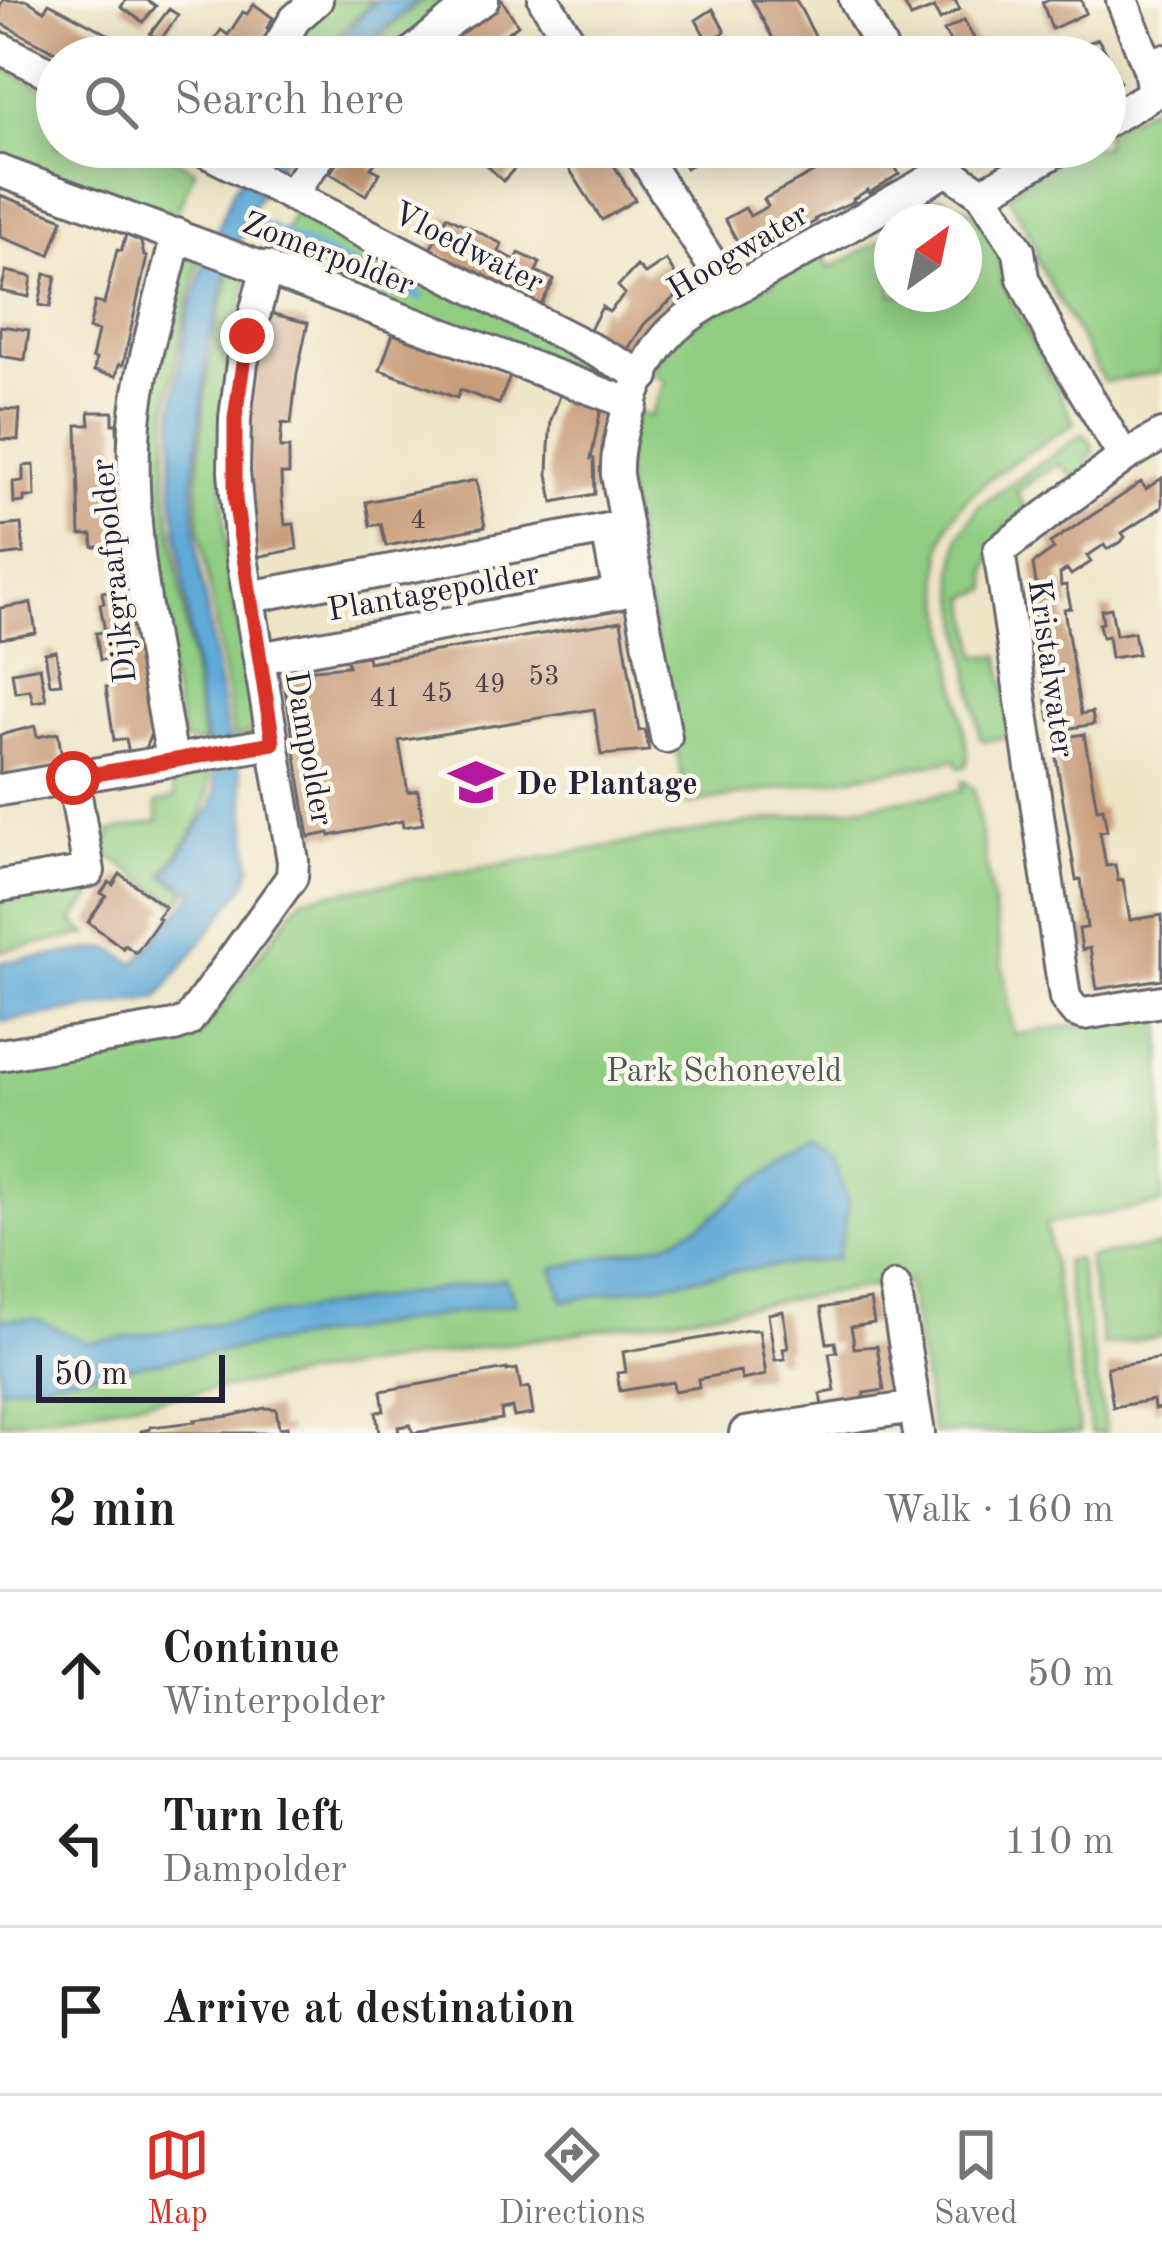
<!DOCTYPE html>
<html lang="en">
<head>
<meta charset="utf-8">
<style>
  :root { --surface:#fff; --page:#f6f6f6; --text:#222; --muted:#767676; --line:#e0e0e0; --accent:#d93025 }
  body { margin:0; font-family:"Old Standard TT",serif; background:var(--page); color:var(--text) }
  .compass { position:absolute; left:874px; top:204px; width:108px; height:108px; border-radius:50%; background:var(--surface); box-shadow:0 6px 30px #0003; rotate:33deg }
  .scale { position:absolute; left:36px; bottom:30px; width:189px; box-sizing:border-box; padding-left:12px; border:6px solid #22223b; border-top:0; font-size:33px; line-height:42px; white-space:nowrap; color:#22223b; -webkit-text-stroke:9px #fbf7ec; paint-order:stroke }
  .stop { position:absolute; width:36px; height:36px; margin:-27px; border:9px solid #d93025; border-radius:50%; background:#fff }
  .stop.end { background:#d93025; border-color:#fff; box-shadow:0 3px 12px #0008 }
  .list { margin:0; padding:0; list-style:none }
  h2 { display:flex; justify-content:space-between; align-items:center; height:156px; margin:0; padding:0 48px; font-size:51px }
  h2 small { font-size:39px; font-weight:400; color:var(--muted) }
  .list li { display:grid; grid-template-columns:78px 1fr auto; gap:36px; align-items:center; box-sizing:border-box; height:168px; padding:0 48px; border-top:3px solid var(--line) }
  .list b { display:block; font-size:45px; white-space:nowrap }
  .list p { margin:0; font-size:39px; white-space:nowrap; color:var(--muted) }
  .list em { font-size:39px; font-style:normal; color:var(--muted) }
  .icon { flex:none; width:66px; height:66px; fill:none; stroke:currentColor; stroke-width:2; stroke-linecap:round; stroke-linejoin:round }
  .map { position:relative; flex:none; width:1162px; height:1433px; overflow:hidden }
  .search { position:absolute; background:var(--surface); box-shadow:0 6px 30px #0003; left:36px; right:36px; top:36px; height:132px; display:flex; align-items:center; gap:30px; box-sizing:border-box; padding:0 42px; border-radius:66px; color:var(--muted); font-size:45px }
  .sheet { height:660px; background:var(--surface) }
  nav { display:flex; justify-content:space-around; align-items:center; box-sizing:border-box; height:168px; border-top:3px solid var(--line); background:var(--surface); font-size:33px; color:var(--muted) }
  nav a { display:grid; justify-items:center; gap:6px }
  nav .on { color:var(--accent) }
  .map>svg:first-child { display:block }
  .green { fill:#90cd82; stroke:#59785e; stroke-width:3 }
  .water { fill:#60aad8; stroke:#41668a; stroke-width:3 }
  .lines { fill:none; stroke-linecap:round; stroke-linejoin:round }
  .stream { stroke:#60aad8; stroke-width:8 }
  .building { fill:#c89b79 }
  .minor-casing { stroke:#69666c; stroke-width:36 }
  .minor { stroke:#fff; stroke-width:30 }
  .route { stroke:#d93025; stroke-width:15 }
  .labels { text-anchor:middle; stroke-width:9; stroke-linejoin:round; paint-order:stroke }
  .number-label { font-size:27px; fill:#4c404a }
  .street-label { font-size:33px; fill:#22223b; stroke:#fbf7ec }
  .poi-label { font-size:33px; font-weight:bold; fill:#22223b; stroke:#fbf7ec; text-anchor:start }
  .park-label { font-size:33px; fill:#485e54; stroke:#fbf7ec }
</style>
</head>
<body>
<div class="map">
<svg width="1162" height="1433" viewBox="0 0 1162 1433">
  <rect width="100%" height="100%" fill="#fbf7ec"/>
  <filter id="ink" filterUnits="userSpaceOnUse"><feTurbulence type="fractalNoise" baseFrequency=".00833" numOctaves="2"/><feDisplacementMap in="SourceGraphic" scale="24" xChannelSelector="R" yChannelSelector="G"/><feConvolveMatrix kernelMatrix="1 2 1 2 8 2 1 2 1" color-interpolation-filters="sRGB"/></filter>
  <filter id="wash" filterUnits="userSpaceOnUse"><feTurbulence type="fractalNoise" baseFrequency=".004" numOctaves="4" result="noise"/><feDisplacementMap in="SourceGraphic" scale="48" xChannelSelector="R" yChannelSelector="G"/><feGaussianBlur stdDeviation="2.7" result="paint"/><feColorMatrix in="noise" values="0 0 0 0 0 0 0 0 0 0 0 0 0 0 0 0 0 1.4 0 .05"/><feComposite in="paint" operator="in"/></filter>
  <g filter="url(#wash)">
    <rect width="100%" height="100%" fill="#eee5c6"/>
    <!-- green -->
    <path class="green" d="M331 0H373L331 42 320 57H280Z
      M424 0H456L388 57H363L388 29Z
      M0 65 57 96V147H153L195 170 172 222 0 163Z
      M1162 100V372L1104 382 1037 260 1035 245 1008 194 1075 147H1105V131Z
      M940 196 977 213 1000 256 1001 282 1075 423C1037 448 966 484 948 526 941 541 941 558 940 574L968 757 966 766 959 768 956 760 687 804 623 471 634 412 650 417 666 381 651 373 676 334 822 254 830 268 892 235V294H964V222H892V226L890 223Z
      M296 208 616 367 605 388 270 261Z
      M182 254 200 259 185 317 168 405 166 487 203 744 184 741 146 572 147 390Z
      M231 270 248 276 224 398 222 471 228 576 260 729 234 738 200 530 197 485 205 396 215 331Z
      M1083 434 1089 439 1094 450 1087 463 1091 470 1073 478 1060 463 1017 491 1026 511 1004 529 987 570 989 589 968 597 978 656H1000L1012 736 984 741 980 738 954 571 960 535 979 506Z
      M206 772C219 807 181 846 163 875L187 892 177 904 102 851 110 832 158 821 156 803 175 798 171 780Z
      M964 781 974 789 1014 1035 1162 1011V1204L1046 1224 1080 1433H933L907 1281 0 1423V1074L181 1044 196 1039 302 898 712 829 956 792 962 791 961 782Z
      M74 882 91 897 72 922 88 934 0 951V896Z
      M1162 1246V1336L1103 1346 1088 1257Z
      M1078 1259 1106 1433H1091L1064 1261Z"/>
    <!-- water -->
    <path class="water" d="M377 0H418L384 28 357 57H323Z
      M260 147H290L254 205 226 275 208 346 193 486 198 556 226 728 242 777 251 866 246 884 158 998 0 1022V962L110 948 135 964 195 892 166 875 212 806 216 791 199 705 172 488 174 404 188 318 205 261 233 191Z
      M812 1144 832 1155 849 1205 837 1259 742 1270 563 1301 553 1268 666 1243 709 1220 748 1186Z
      M505 1279 516 1303 0 1388V1319H35L89 1343Z"/>
    <g class="lines">
      <!-- stream -->
      <path class="stream" d="M248 218 420 297"/>
    </g>
    <g id="blocks">
      <!-- building -->
      <path class="building" d="M3 0H27L44 11 49 3 140 51 136 57H65L0 23V6Z
        M126 0H147L156 6 143 22 121 7Z
        M499 0H502L518 25 497 40 502 47 488 57H426L457 30Z
        M752 0H796L826 57H783Z
        M902 0H955L960 9 940 20 934 8 911 17Z
        M1048 0H1081L1086 13 1052 29 1042 2Z
        M254 4 273 18 267 28 270 30 251 57H202L221 30 228 35 243 12 247 14Z
        M169 9 178 15 160 41 150 34Z
        M713 9 725 32 708 42 696 20Z
        M964 20 984 57H930L951 43 944 31Z
        M1098 39 1115 68 1113 69 1120 82 1105 91V57H1067L1064 51Z
        M347 147H401L396 154 387 147 371 168 380 173 366 195 330 173Z
        M477 147H491L486 151 492 157 499 149 517 166 503 181 478 157 483 154Z
        M566 147H603L635 200 602 220 568 167 576 162Z
        M673 147H722L727 154 716 161 711 153 686 168Z
        M860 147H885L899 174 869 193 868 190 853 199 854 201 815 219 816 221 805 227 777 240 778 242 767 248 746 257 725 219 745 208 750 216 768 206 764 199Z
        M0 195 63 219 50 255 0 237Z
        M447 216 502 244 499 252 516 260 519 253 540 263 536 271 554 280 540 307 430 249Z
        M126 235 141 242 144 256 147 257 123 365 119 364 116 376 94 371 96 359 92 358 98 331 89 329 95 302 104 304 117 250 121 251Z
        M666 260 684 289 645 323 626 352 588 333 602 307 609 312 625 294 618 286 637 266 645 274Z
        M6 271 32 277 29 297 1 291Z
        M45 274 56 276 50 307 39 305Z
        M270 313 308 323 297 373 291 424 282 423 280 448H289V474H281L282 499 285 525 294 524 297 549 257 557 250 501 249 447 252 393Z
        M0 326 29 330 25 360 0 356Z
        M393 334 510 376 499 404 460 390 457 398 380 370Z
        M561 393 601 408 591 459H594L595 494 553 502 548 474 549 447 551 420Z
        M0 409 20 410 18 440 0 439Z
        M89 412H113V424H117L120 534H116V547H93L92 535H80L77 425H90Z
        M34 465 35 497H24V502L14 503 13 482 23 481V466Z
        M1162 478V507L1122 533 1125 537 1121 542 1107 549 1104 545 1087 556 1091 562 1071 575 1067 569 1060 574 1061 586 1066 585 1071 608 1064 609 1081 714 1092 712 1094 724 1060 730 1058 719 1050 720 1046 698 1029 591 1037 590 1033 564 1054 549 1050 543 1123 495 1141 482 1146 489Z
        M476 480 485 527 386 546 381 524 370 526 366 502Z
        M21 524 24 553 0 556V526Z
        M126 588 128 600 132 599 154 735 150 736 145 749 129 753 126 739 114 741 106 687 114 686 109 659 100 660 96 633 105 632 100 604 104 603 102 592Z
        M31 603 36 633 0 639V608Z
        M1111 608 1116 635 1134 632 1138 654 1111 658 1108 636 1102 637 1099 624 1103 623 1101 610Z
        M621 621 639 731 645 730 649 751 601 755 594 709 399 741 408 792 418 790 423 824 403 827 402 821 330 836 329 833 309 837 283 676 303 673V670L348 666 347 659 367 656 368 662Z
        M56 651 61 683 50 684 45 653Z
        M40 667 46 700 33 702 30 690 15 692 12 672Z
        M35 726 37 737 58 733 63 764 31 773 30 769 13 772 14 775 0 778V735Z
        M1084 734 1097 809 1103 808 1107 831 1100 832 1106 866 1115 865 1118 881 1123 880 1130 920 1162 915V979L1097 989 1090 948 1082 950 1079 929 1087 928 1081 879 1076 880 1055 751 1063 749 1061 738Z
        M120 874 165 907 157 917 160 919 136 953 125 945 123 948 88 922 106 896 101 893 109 882 113 885Z
        M870 1300 874 1323 851 1327 853 1338 854 1348 877 1346 884 1390 864 1393V1406L823 1412 820 1394 835 1391 829 1353 837 1352 835 1342 827 1343 821 1308Z
        M783 1311 788 1348 783 1349 785 1359 775 1360 768 1314Z
        M748 1330H759L766 1375 742 1380 740 1371 698 1379 699 1387 674 1391 673 1382 620 1391 617 1373 626 1372 623 1352Z
        M1162 1358V1408L1154 1409 1153 1400 1113 1407 1107 1367Z
        M507 1369V1371L517 1369 521 1389 529 1387 533 1414 514 1417 512 1408 501 1410 502 1419 413 1433 410 1425 398 1427 399 1433H379L376 1412 384 1411 381 1391Z
        M265 1408 276 1409 279 1428 287 1427 288 1433H141V1431L150 1429V1427L195 1422 194 1420 230 1416Z"/>
    </g>
  </g>
  <g filter="url(#ink)">
    <use href="#blocks" fill-opacity="0" stroke="#69666c" stroke-width="3"/>
    <g class="lines">
      <defs>
        <path id="minor" d="M544 0 580 57
          M855 0 886 57
          M1122 0 1149 69
          M0 48 57 77
          M272 57 295 19 317 0
          M407 57 454 18 483 0
          M1105 122 1153 94 1149 69 1162 60
          M197 147 644 376
          M637 147 729 291
          M935 147 947 170 982 194 1019 251 1023 278 1053 339 1124 457
          M0 171 632 404
          M982 194 1063 147
          M290 195 326 147
          M1162 435 1124 457 999 551 1065 998 1075 1011 1084 1014 1162 1001
          M249 597 607 529 619 593 259 658
          M666 737 617 475C615 432 642 360 673 330 700 304 737 289 768 271 828 238 888 205 947 170
          M172 760C154 650 127 535 135 423 140 364 163 293 177 234
          M0 790 273 743
          M0 886 89 871 73 778
          M0 1055 174 1026 188 1021 292 877 293 861 242 558 234 472 235 418 242 363 267 267
          M895 1287 919 1433
          M745 1433 914 1407"/>
      </defs>
      <!-- minor casing -->
      <use href="#minor" class="minor-casing"/>
      <!-- minor -->
      <use href="#minor" class="minor"/>
    </g>
  </g>
  <g class="lines" filter="url(#ink)">
    <!-- route -->
    <path class="route" d="M73 778 273 743 235 500V418L247 336"/>
  </g>
  <!-- icons -->
  <defs>
    <symbol id="school-bare" viewBox="-9 -9 18 18"><path d="M0-5L7-2L0 1L-7-2ZM-4 1L0 2.5L4 1V4Q0 6-4 4Z" fill="#b5179e" stroke="#fbf7ec" stroke-width="2.5" paint-order="stroke"/></symbol>
  </defs>
  <g fill-rule="evenodd">
    <use href="#school-bare" x="438" y="744" width="76" height="76"/>
  </g>
  <g class="labels">
    <!-- number labels -->
    <g class="number-label">
      <text x="418" y="528">4</text>
      <text x="544" y="684">53</text>
      <text x="490" y="692">49</text>
      <text x="437" y="701">45</text>
      <text x="385" y="706">41</text>
    </g>
    <!-- street labels -->
    <g class="street-label">
      <text transform="translate(469 246) rotate(27)" y="12">Vloedwater</text>
      <text transform="translate(737 250) rotate(-31)" y="12">Hoogwater</text>
      <text transform="translate(329 252) rotate(21)" y="12">Zomerpolder</text>
      <text transform="translate(112 571) rotate(-96)" y="12">Dijkgraafpolder</text>
      <text transform="translate(433 590) rotate(-10)" y="12">Plantagepolder</text>
      <text transform="translate(1053 668) rotate(82)" y="12">Kristalwater</text>
      <text transform="translate(311 748) rotate(80)" y="12">Dampolder</text>
    </g>
    <!-- poi labels -->
    <g class="poi-label">
      <text x="516" y="794">De Plantage</text>
    </g>
    <!-- park labels -->
    <g class="park-label">
      <text x="724" y="1081">Park Schoneveld</text>
    </g>
  </g>
</svg>
<svg class="compass" viewBox="-18 -18 36 36"><path d="M0-13l5 13h-10z" fill="#e53935"/><path d="M0 13l5-13h-10z" fill="#767676"/></svg>
<div class="scale">50 m</div>
<div class="stop" style="left:73px;top:778px"></div>
<div class="stop end" style="left:247px;top:336px"></div>
<div class="search"><svg class="icon" aria-label="search" viewBox="0 0 24 24"><circle cx="10" cy="10" r="6"/><path d="M15 15l6 6"/></svg>Search here</div>
</div>
<section class="sheet">
<h2>2 min<small>Walk · 160 m</small></h2>
<ul class="list">
<li><svg class="icon" aria-label="ahead" viewBox="0 0 24 24"><path d="M12 20V5M6 11l6-6 6 6"/></svg><div><b>Continue</b><p>Winterpolder</p></div><em>50 m</em></li>
<li><svg class="icon" aria-label="left" viewBox="0 0 24 24"><path d="M17 20v-9H6M10 6l-5 5 5 5"/></svg><div><b>Turn left</b><p>Dampolder</p></div><em>110 m</em></li>
<li><svg class="icon" aria-label="arrive" viewBox="0 0 24 24"><path d="M6 21V4h12l-3 4 3 4H6"/></svg><div><b>Arrive at destination</b></div></li>
</ul>
</section>
<nav>
<a class="on"><svg class="icon" aria-label="map" viewBox="0 0 24 24"><path d="M3 6l6-2 6 2 6-2v14l-6 2-6-2-6 2zM9 4v14M15 6v14"/></svg>Map</a>
<a><svg class="icon" aria-label="directions" viewBox="0 0 24 24"><path d="M12 3l9 9-9 9-9-9zM9 14v-3h6M13 9l2 2-2 2"/></svg>Directions</a>
<a><svg class="icon" aria-label="saved" viewBox="0 0 24 24"><path d="M7 4h10v16l-5-4-5 4z"/></svg>Saved</a>
</nav>
</body>
</html>
